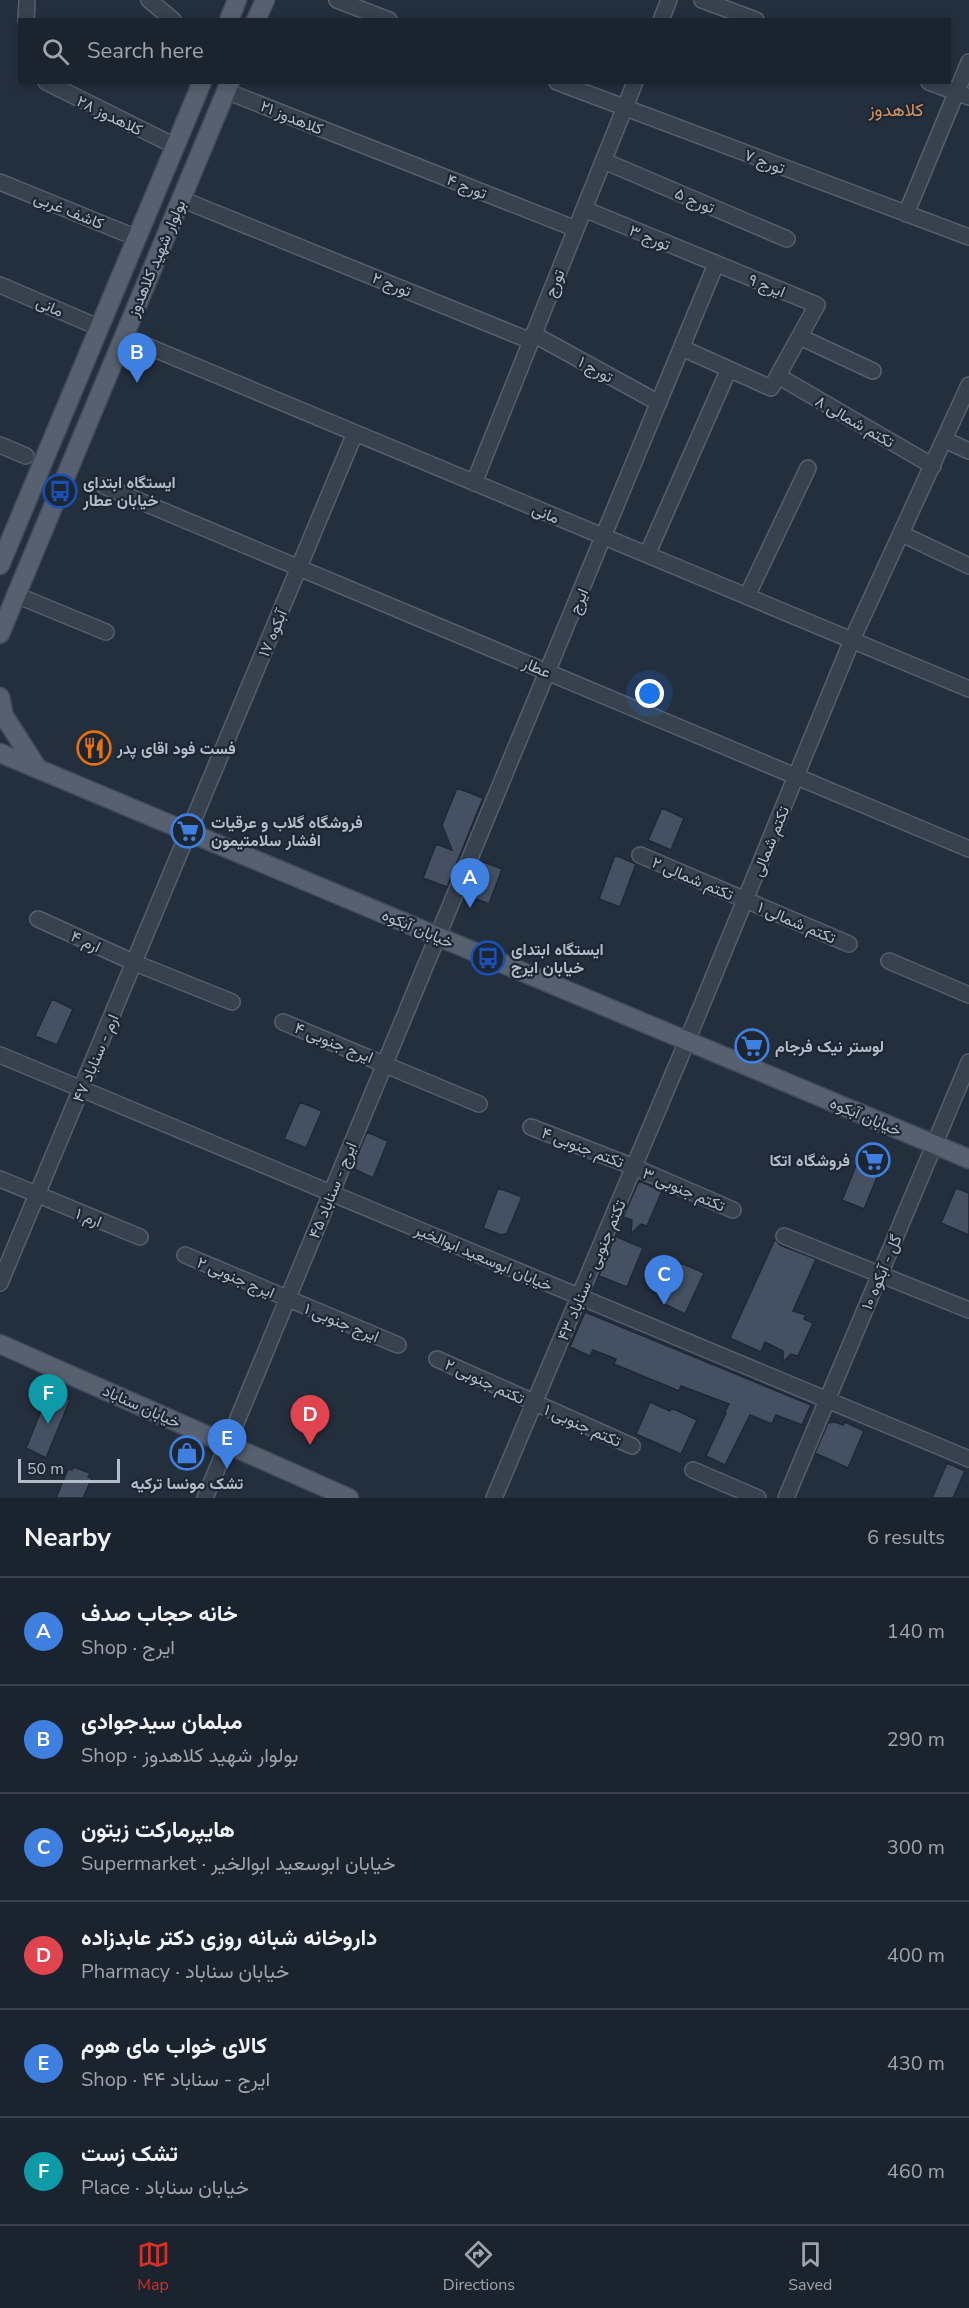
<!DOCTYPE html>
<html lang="en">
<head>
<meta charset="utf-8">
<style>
  :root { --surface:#1b232e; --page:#282f3a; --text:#f1f3f6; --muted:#a0a4aa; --line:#39404a; --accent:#d93025 }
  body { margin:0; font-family:"Nunito Sans",Vazirmatn,sans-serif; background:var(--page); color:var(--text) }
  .scale { position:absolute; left:18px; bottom:15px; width:102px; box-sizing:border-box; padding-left:6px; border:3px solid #b4bcc9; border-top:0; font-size:16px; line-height:21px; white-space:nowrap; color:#b4bcc9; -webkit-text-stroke:4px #1d2633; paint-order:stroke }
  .you { position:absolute; left:650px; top:694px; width:21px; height:21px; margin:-15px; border:4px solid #fff; border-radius:50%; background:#1a73e8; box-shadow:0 0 0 9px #1a73e833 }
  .badge { display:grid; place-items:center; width:39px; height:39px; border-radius:50%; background:var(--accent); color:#fff; font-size:20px; font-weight:700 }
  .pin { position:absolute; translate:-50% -50px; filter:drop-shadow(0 2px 3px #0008) }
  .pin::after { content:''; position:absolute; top:32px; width:21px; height:18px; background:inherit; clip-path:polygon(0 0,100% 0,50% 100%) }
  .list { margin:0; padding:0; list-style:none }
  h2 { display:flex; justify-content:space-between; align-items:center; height:78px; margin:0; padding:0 24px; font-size:26px }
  h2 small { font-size:20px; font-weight:400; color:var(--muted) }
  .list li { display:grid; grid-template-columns:39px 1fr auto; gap:18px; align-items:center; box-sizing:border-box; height:108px; padding:0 24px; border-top:2px solid var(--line) }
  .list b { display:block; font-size:22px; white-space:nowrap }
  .list p { margin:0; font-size:20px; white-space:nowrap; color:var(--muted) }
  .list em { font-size:20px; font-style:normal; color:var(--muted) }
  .icon { flex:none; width:33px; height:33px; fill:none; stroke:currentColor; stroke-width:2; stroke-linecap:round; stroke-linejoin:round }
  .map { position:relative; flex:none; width:969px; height:1498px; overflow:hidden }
  .search { position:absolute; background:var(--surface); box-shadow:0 3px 9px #0003; left:18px; right:18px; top:18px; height:66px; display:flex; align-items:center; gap:15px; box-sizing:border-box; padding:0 21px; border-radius:0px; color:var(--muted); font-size:22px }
  .sheet { height:726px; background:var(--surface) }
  nav { display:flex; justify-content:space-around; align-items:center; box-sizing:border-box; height:84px; border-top:2px solid var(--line); background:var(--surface); font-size:16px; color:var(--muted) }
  nav a { display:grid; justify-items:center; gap:3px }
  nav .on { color:var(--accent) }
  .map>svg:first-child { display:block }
  .building { fill:#455162; stroke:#1f2835; stroke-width:1.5 }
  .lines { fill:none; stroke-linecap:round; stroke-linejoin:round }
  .minor-casing { stroke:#565f6c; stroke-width:18 }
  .major-casing { stroke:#414a57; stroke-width:21 }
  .minor { stroke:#38414e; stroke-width:15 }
  .major { stroke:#56606e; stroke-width:18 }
  .labels { text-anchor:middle; stroke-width:4.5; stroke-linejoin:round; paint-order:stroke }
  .street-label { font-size:16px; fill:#b4bcc9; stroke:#1d2633 }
  .poi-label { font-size:16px; font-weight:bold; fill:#b4bcc9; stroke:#1d2633; text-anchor:start }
  .neighbourhood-label { font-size:18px; fill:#d59563; stroke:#1d2633 }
</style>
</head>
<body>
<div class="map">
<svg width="969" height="1498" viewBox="0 0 969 1498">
  <rect width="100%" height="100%" fill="#242f3e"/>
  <!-- building -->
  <path class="building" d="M457 788 483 798 447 887 423 878 436 844 452 850 442 825Z
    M662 808 684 818 671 850 648 840Z
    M615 855 636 864 620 907 599 899Z
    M481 861 502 869 489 904 468 896Z
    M52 999 73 1009 57 1045 35 1036Z
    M300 1102 322 1111 306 1148 284 1139Z
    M367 1132 388 1141 373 1178 352 1168Z
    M862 1151 884 1160 864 1209 842 1200Z
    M639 1181 662 1191 647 1226 641 1224 631 1234 632 1220 623 1217Z
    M498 1188 522 1197 507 1233 501 1235 483 1228Z
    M956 1188 969 1193V1235L941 1223Z
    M615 1236 643 1248 627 1287 599 1276Z
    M775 1239 780 1245 816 1259 793 1311 806 1315 804 1319 813 1323 798 1356 791 1354 783 1362V1351L765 1342 761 1352 730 1338Z
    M681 1263 704 1273 685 1314 662 1303Z
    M585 1312 811 1405 802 1425 776 1415 772 1424 750 1415 725 1465 706 1456 726 1413 725 1412 729 1404 681 1386 679 1391 614 1364 616 1359 593 1350 590 1356 570 1347Z
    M49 1391 70 1400 46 1458 26 1448Z
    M650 1402 670 1411 672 1408 697 1420 681 1454 636 1434Z
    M835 1422 843 1425 845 1422 864 1431 848 1468 815 1453 828 1423Z
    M947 1463 965 1471 953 1498H932Z
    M74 1467 90 1473 88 1477 92 1478 83 1498H56L68 1469 72 1470Z"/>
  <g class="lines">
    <defs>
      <path id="minor" d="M149 0 173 20
        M337 0 389 20
        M702 0 756 20
        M26 20 27 0
        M661 20 669 0
        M46 82 175 146
        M557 82 969 237
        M929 82 969 97
        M226 91 576 229
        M604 161 787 239
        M0 182 137 238
        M181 199 531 341
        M584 209 817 305 771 388 682 348
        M906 214 969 62
        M0 285 100 328
        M533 334 659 403
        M123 336 969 689
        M800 337 873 371
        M778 376 933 466
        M945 440 969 451
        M0 445 26 456
        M474 483 635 82
        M104 486 969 849
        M902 534 969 566
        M647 555 729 369
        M16 595 106 632
        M747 596 808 468
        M640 855 849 944
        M38 919 135 963 232 1002
        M889 961 969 995
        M283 1022 479 1104
        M0 1055 969 1459
        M531 1127 634 1167 733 1210
        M0 1179 140 1237
        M784 1236 969 1310
        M185 1255 398 1345
        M0 1283 355 433
        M437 1359 632 1446
        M693 1470 758 1498
        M205 1498 716 264
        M494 1498 687 1041 852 640 969 385
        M786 1498 969 1062"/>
      <path id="major" d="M229 20 237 0
        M256 20 265 0
        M0 565 202 82
        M0 634 230 82
        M0 697 4 716 38 769
        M0 753 969 1159
        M0 1344 349 1498"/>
    </defs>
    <!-- minor casing -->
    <use href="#minor" class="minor-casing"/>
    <!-- major casing -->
    <use href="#major" class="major-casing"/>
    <!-- minor -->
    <use href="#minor" class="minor"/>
    <!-- major -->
    <use href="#major" class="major"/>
  </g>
  <!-- icons -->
  <defs>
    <symbol id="bus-ring" viewBox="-11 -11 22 22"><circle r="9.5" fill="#1d2633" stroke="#1a4fb4" stroke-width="1.5"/><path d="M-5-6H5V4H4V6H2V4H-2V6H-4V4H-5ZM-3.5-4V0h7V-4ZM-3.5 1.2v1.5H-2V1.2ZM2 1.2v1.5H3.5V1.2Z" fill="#1a4fb4"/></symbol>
    <symbol id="restaurant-ring" viewBox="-11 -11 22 22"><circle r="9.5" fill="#1d2633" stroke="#e8710a" stroke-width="1.5"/><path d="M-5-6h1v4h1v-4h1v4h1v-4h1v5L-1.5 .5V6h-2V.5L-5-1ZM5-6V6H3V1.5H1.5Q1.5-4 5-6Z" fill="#e8710a"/></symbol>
    <symbol id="supermarket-ring" viewBox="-11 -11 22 22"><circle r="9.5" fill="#1d2633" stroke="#3f7fe0" stroke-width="1.5"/><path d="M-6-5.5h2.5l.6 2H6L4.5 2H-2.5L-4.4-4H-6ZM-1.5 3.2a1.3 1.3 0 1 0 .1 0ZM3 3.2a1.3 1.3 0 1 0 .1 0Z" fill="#3f7fe0"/></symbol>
    <symbol id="shop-ring" viewBox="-11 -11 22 22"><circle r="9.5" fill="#1d2633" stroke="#3f7fe0" stroke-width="1.5"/><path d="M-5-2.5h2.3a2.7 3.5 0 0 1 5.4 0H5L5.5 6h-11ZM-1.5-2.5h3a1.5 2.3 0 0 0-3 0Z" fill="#3f7fe0"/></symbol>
  </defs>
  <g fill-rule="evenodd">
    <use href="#bus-ring" x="41" y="472" width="38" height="38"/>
    <use href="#restaurant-ring" x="75" y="729" width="38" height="38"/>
    <use href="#supermarket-ring" x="169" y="812" width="38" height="38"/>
    <use href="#bus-ring" x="469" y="939" width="38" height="38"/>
    <use href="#supermarket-ring" x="733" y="1027" width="38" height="38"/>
    <use href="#supermarket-ring" x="854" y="1141" width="38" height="38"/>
    <use href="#shop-ring" x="168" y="1434" width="38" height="38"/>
  </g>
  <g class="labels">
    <!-- street labels -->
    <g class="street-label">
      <text transform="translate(110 115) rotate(26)" y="6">کلاهدوز ۲۸</text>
      <text transform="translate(292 117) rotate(22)" y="6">کلاهدوز ۲۱</text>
      <text transform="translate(765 161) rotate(21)" y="6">تورج ۷</text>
      <text transform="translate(467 186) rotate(22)" y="6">تورج ۴</text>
      <text transform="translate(695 200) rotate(23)" y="6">تورج ۵</text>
      <text transform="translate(69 210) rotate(22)" y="6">کاشف غربی</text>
      <text transform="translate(650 237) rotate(22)" y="6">تورج ۳</text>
      <text transform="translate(156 258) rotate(-67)" y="6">بولوار شهید کلاهدوز</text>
      <text transform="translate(554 283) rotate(-68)" y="6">تورج</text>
      <text transform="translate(392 284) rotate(22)" y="6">تورج ۲</text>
      <text transform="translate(767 285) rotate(22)" y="6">ایرج ۹</text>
      <text transform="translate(50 306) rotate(24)" y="6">مانی</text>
      <text transform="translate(596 369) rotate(29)" y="6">تورج ۱</text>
      <text transform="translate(855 421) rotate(30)" y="6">تکتم شمالی ۸</text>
      <text transform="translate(546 513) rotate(23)" y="6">مانی</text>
      <text transform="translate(578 601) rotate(-67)" y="6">ایرج</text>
      <text transform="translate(272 633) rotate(-67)" y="6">آبکوه ۱۷</text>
      <text transform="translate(537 667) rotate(23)" y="6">عطار</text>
      <text transform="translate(770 841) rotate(-68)" y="6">تکتم شمالی</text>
      <text transform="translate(693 878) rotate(23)" y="6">تکتم شمالی ۲</text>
      <text transform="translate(797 922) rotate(23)" y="6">تکتم شمالی ۱</text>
      <text transform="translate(418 928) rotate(23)" y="6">خیابان آبکوه</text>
      <text transform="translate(86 941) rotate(25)" y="6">ارم ۴</text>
      <text transform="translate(334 1042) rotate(22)" y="6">ایرج جنوبی ۴</text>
      <text transform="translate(95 1058) rotate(-67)" y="6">ارم - سناباد ۴۷</text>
      <text transform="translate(866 1116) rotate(23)" y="6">خیابان آبکوه</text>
      <text transform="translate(583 1147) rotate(21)" y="6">تکتم جنوبی ۴</text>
      <text transform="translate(684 1189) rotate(23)" y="6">تکتم جنوبی ۳</text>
      <text transform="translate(332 1190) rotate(-68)" y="6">ایرج - سناباد ۴۵</text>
      <text transform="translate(89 1217) rotate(22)" y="6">ارم ۱</text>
      <text transform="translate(484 1257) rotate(23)" y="6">خیابان ابوسعید ابوالخیر</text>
      <text transform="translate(591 1270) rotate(-67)" y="6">تکتم جنوبی - سناباد ۴۳</text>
      <text transform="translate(881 1272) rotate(-67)" y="6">گل - آبکوه ۱۰</text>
      <text transform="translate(236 1277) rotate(23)" y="6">ایرج جنوبی ۲</text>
      <text transform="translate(342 1322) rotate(22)" y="6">ایرج جنوبی ۱</text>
      <text transform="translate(485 1381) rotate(25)" y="6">تکتم جنوبی ۲</text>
      <text transform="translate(142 1406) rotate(24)" y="6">خیابان سناباد</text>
      <text transform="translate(583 1425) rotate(24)" y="6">تکتم جنوبی ۱</text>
    </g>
    <!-- poi labels -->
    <g class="poi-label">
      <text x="83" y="488">ایستگاه ابتدای<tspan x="83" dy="18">خیابان عطار</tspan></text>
      <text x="117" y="754">فست فود اقای پدر</text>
      <text x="211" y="828">فروشگاه گلاب و عرقیات<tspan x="211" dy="18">افشار سلامتیمون</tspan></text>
      <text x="511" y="955">ایستگاه ابتدای<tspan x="511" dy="18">خیابان ایرج</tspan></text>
      <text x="775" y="1052">لوستر نیک فرجام</text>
      <text x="850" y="1166" text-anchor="end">فروشگاه اتکا</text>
      <text x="187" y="1489" text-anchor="middle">تشک مونسا ترکیه</text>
    </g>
    <!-- neighbourhood labels -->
    <g class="neighbourhood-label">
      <text x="896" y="116">کلاهدوز</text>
    </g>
  </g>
</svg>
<div class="scale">50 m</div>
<div class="you"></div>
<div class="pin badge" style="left:470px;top:908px;background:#3f7fe0">A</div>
<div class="pin badge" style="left:137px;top:383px;background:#3f7fe0">B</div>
<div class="pin badge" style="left:664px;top:1305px;background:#3f7fe0">C</div>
<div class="pin badge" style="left:310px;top:1445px;background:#e0444e">D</div>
<div class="pin badge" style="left:227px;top:1469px;background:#3f7fe0">E</div>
<div class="pin badge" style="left:48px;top:1424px;background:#0f9aa8">F</div>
<div class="search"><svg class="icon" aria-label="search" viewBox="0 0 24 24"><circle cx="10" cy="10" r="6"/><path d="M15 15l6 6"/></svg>Search here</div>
</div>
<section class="sheet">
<h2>Nearby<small>6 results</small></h2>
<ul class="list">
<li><span class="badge" style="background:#3f7fe0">A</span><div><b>خانه حجاب صدف</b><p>Shop · ایرج</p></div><em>140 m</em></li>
<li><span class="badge" style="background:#3f7fe0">B</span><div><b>مبلمان سیدجوادی</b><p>Shop · بولوار شهید کلاهدوز</p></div><em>290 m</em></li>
<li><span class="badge" style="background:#3f7fe0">C</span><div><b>هایپرمارکت زیتون</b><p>Supermarket · خیابان ابوسعید ابوالخیر</p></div><em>300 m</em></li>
<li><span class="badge" style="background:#e0444e">D</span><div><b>داروخانه شبانه روزی دکتر عابدزاده</b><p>Pharmacy · خیابان سناباد</p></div><em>400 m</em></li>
<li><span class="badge" style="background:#3f7fe0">E</span><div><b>کالای خواب مای هوم</b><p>Shop · ایرج - سناباد ۴۴</p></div><em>430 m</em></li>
<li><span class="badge" style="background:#0f9aa8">F</span><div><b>تشک زست</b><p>Place · خیابان سناباد</p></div><em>460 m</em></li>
</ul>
</section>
<nav>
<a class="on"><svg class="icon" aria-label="map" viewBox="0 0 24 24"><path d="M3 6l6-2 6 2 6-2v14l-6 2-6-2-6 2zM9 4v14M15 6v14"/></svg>Map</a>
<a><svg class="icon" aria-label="directions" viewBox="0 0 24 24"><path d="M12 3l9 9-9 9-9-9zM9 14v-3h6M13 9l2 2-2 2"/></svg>Directions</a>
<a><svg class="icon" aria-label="saved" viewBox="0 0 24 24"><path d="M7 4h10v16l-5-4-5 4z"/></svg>Saved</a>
</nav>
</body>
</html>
